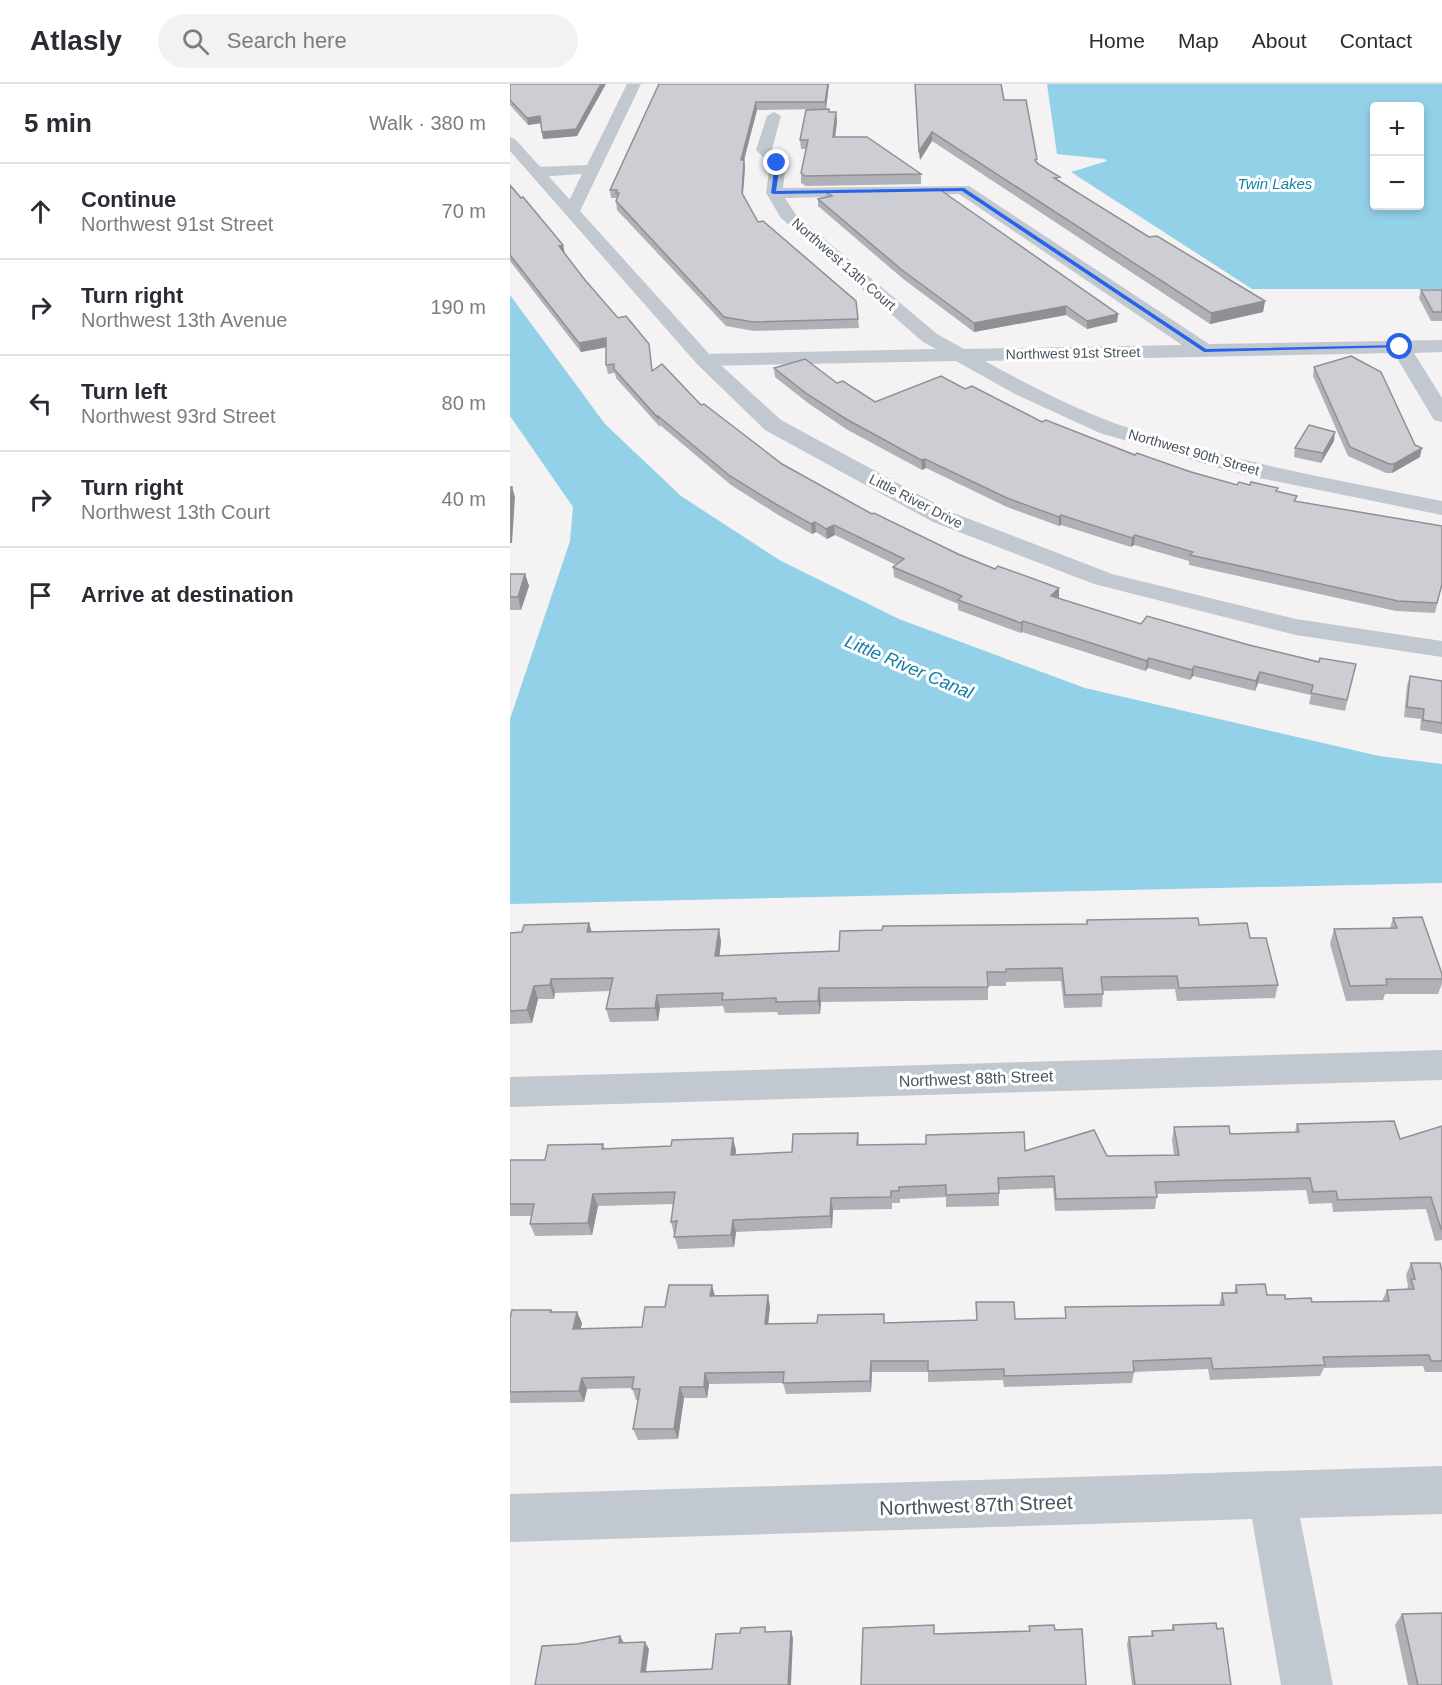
<!DOCTYPE html>
<html lang="en">
<head>
<meta charset="utf-8">
<style>
  :root { --surface:#fff; --page:#f2f2f3; --text:#2b2b33; --muted:#7c7c81; --line:#e1e1e2 }
  body { margin:0; font-family:Helvetica,sans-serif; background:var(--page); color:var(--text) }
  .controls { position:absolute; right:18px; top:18px; display:grid; overflow:hidden; border-radius:6px; box-shadow:0 3px 9px #0003 }
  .controls button { width:54px; height:54px; display:grid; place-items:center; padding:0; border:0; border-bottom:2px solid var(--line); background:var(--surface); color:var(--text); font:30px sans-serif }
  .stop { position:absolute; width:18px; height:18px; margin:-14px; border:4px solid #2563eb; border-radius:50%; background:#fff }
  .stop.end { background:#2563eb; border-color:#fff; box-shadow:0 2px 6px #0008 }
  .list { margin:0; padding:0; list-style:none }
  h2 { display:flex; justify-content:space-between; align-items:center; height:78px; margin:0; padding:0 24px; font-size:26px }
  h2 small { font-size:20px; font-weight:400; color:var(--muted) }
  .list li { display:grid; grid-template-columns:39px 1fr auto; gap:18px; align-items:center; box-sizing:border-box; height:96px; padding:0 24px; border-top:2px solid var(--line) }
  .list b { display:block; font-size:22px; white-space:nowrap }
  .list p { margin:0; font-size:20px; white-space:nowrap; color:var(--muted) }
  .list em { font-size:20px; font-style:normal; color:var(--muted) }
  .icon { flex:none; width:33px; height:33px; fill:none; stroke:currentColor; stroke-width:2; stroke-linecap:round; stroke-linejoin:round }
  .map { position:relative; flex:none; width:932px; height:1601px; overflow:hidden }
  header { display:flex; align-items:center; gap:36px; box-sizing:border-box; height:84px; padding:0 30px; background:var(--surface); border-bottom:2px solid var(--line) }
  header strong { font-size:28px }
  nav { display:flex; gap:33px; margin-inline-start:auto; font-size:21px }
  .search { width:420px; height:54px; background:var(--page); display:flex; align-items:center; gap:15px; box-sizing:border-box; padding:0 21px; border-radius:33px; color:var(--muted); font-size:22px }
  main { display:flex }
  aside { flex:1; background:var(--surface) }
  .map>svg:first-child { display:block }
  .water { fill:#93d1e9; fill-rule:evenodd }
  .lines { fill:none; stroke-linecap:round; stroke-linejoin:round }
  .minor { fill:#c1c8d0; fill-rule:evenodd }
  .tertiary { fill:#c1c8d0; fill-rule:evenodd }
  .wall { fill:#afb1b6 }
  .shaded-wall { fill:#8f9094 }
  .building { fill:#ccced4; stroke:#8f9094; stroke-width:1.5 }
  .route { fill:#2563eb }
  .labels { text-anchor:middle; stroke-width:6; stroke-linejoin:round; paint-order:stroke }
  .far-street-label { font-size:14px; fill:#4a545f; stroke:#fff }
  .far-water-label { font-size:15px; font-style:italic; fill:#147fa8; stroke:#fff }
  .street-label { font-size:16px; fill:#4a545f; stroke:#fff }
  .water-label { font-size:18px; font-style:italic; fill:#147fa8; stroke:#fff }
  .near-street-label { font-size:20px; fill:#4a545f; stroke:#fff }
</style>
</head>
<body>
<header>
<strong>Atlasly</strong>
<div class="search"><svg class="icon" aria-label="search" viewBox="0 0 24 24"><circle cx="10" cy="10" r="6"/><path d="M15 15l6 6"/></svg>Search here</div>
<nav><a>Home</a><a>Map</a><a>About</a><a>Contact</a></nav>
</header>
<main>
<aside>
<h2>5 min<small>Walk · 380 m</small></h2>
<ul class="list">
<li><svg class="icon" aria-label="ahead" viewBox="0 0 24 24"><path d="M12 20V5M6 11l6-6 6 6"/></svg><div><b>Continue</b><p>Northwest 91st Street</p></div><em>70 m</em></li>
<li><svg class="icon" aria-label="right" viewBox="0 0 24 24"><path d="M7 20v-9h11M14 6l5 5-5 5"/></svg><div><b>Turn right</b><p>Northwest 13th Avenue</p></div><em>190 m</em></li>
<li><svg class="icon" aria-label="left" viewBox="0 0 24 24"><path d="M17 20v-9H6M10 6l-5 5 5 5"/></svg><div><b>Turn left</b><p>Northwest 93rd Street</p></div><em>80 m</em></li>
<li><svg class="icon" aria-label="right" viewBox="0 0 24 24"><path d="M7 20v-9h11M14 6l5 5-5 5"/></svg><div><b>Turn right</b><p>Northwest 13th Court</p></div><em>40 m</em></li>
<li><svg class="icon" aria-label="arrive" viewBox="0 0 24 24"><path d="M6 21V4h12l-3 4 3 4H6"/></svg><div><b>Arrive at destination</b></div></li>
</ul>
</aside>
<div class="map">
<svg width="932" height="1601" viewBox="0 0 932 1601">
  <rect width="100%" height="100%" fill="#f4f2f2"/>
  <!-- water -->
  <path class="water" d="M537 0H932V205H742L561 88 597 77 595 75 547 70ZM910 22V122H864V22Z
    M0 211 95 340 171 412 271 477 389 535 575 604 869 672 932 680V799L0 820V635L60 457 63 423 0 332Z"/>
  <g class="lines">
    <!-- minor -->
    <path class="minor" d="M117 0H131L70 127 68 131H56L54 127 72 90 27 93 19 88 27 83 77 81Z
      M264 28 271 32 262 65 276 79 273 104 459 102 699 260 932 256V268L904 269 932 314V338L924 336 884 269 475 277C517 300 562 324 607 340 713 376 823 395 932 417V431L730 390 590 349 505 310 446 277 194 282 187 280 184 276 187 272 194 270 426 265 413 258 271 134 256 109 260 80 246 66 257 32ZM449 110 672 261 454 265 427 250 286 131 275 114Z
      M932 966V996L0 1023V993Z
      M932 1382V1430L790 1434 823 1601H771L742 1435 0 1458V1410Z"/>
    <!-- tertiary -->
    <path class="tertiary" d="M0 53 5 55 201 272 271 336 441 428 602 490 786 535 932 557V573L786 551 584 500 423 438 255 346 187 280 0 67Z"/>
  </g>
  <!-- wall -->
  <path class="wall" d="M0 0 67 52 33 55 31 39 18 41 0 21Z
    M149 0H319L316 25 247 26 234 76 235 84 233 112 248 138 346 217 349 244 244 247 216 242 107 126 106 117 107 114H101L100 106Z
    M405 0 494 16 527 78 550 97 639 153 755 217 753 228 700 240 422 57 410 76Z
    M320 28H326L327 37 325 53 411 90V100L296 102 291 99V89L296 65H291L290 56Z
    M0 101 55 170 143 287 272 380 362 430 448 470 549 514 631 540 739 561 809 578 846 580 835 627 799 620 801 611 748 599 745 607 683 592 680 596 638 584 635 587 512 548 511 549 448 526V520L384 493 383 483 386 481 325 451 317 455 306 448 302 450 270 432 221 401 150 341V343L106 294 105 289 98 290 96 281V263L71 268 0 177Z
    M316 108 608 230 607 238 577 245 556 231 464 248 392 194 308 122V115L316 113Z
    M911 206H932V237H921L909 214Z
    M804 283 910 373 882 389H876L838 372 803 292Z
    M264 284 327 299 365 318 455 305 532 338 625 371 727 401 767 407 932 500 925 529 886 527 679 481V477L624 461 621 463 551 441 549 442 497 423 416 384 412 386 336 345 298 319 265 293Z
    M824 357 811 379 784 373 785 364Z
    M0 490H15L19 502 11 526H0Z
    M900 592 932 597V650L910 646 911 635 894 633 897 602Z
    M883 834 932 890V900L928 910H875L873 916 836 917 820 860 824 845 880 844Z
    M577 836 689 841 740 854 768 901 765 914 667 917 665 905 593 907 592 923 554 924 551 897 496 898V902H478V916L311 918 310 930 268 931 267 928 215 929 213 922 150 924 148 937 100 938 96 925 100 907 45 909 44 915H28L22 939 0 940V849L12 848 79 839 82 848 209 845 211 858 209 872 329 867 576 840Z
    M787 1040 890 1055 932 1042V1156L925 1157 916 1125 823 1128 822 1119 799 1120 796 1106 647 1110 645 1125 545 1127 543 1104 489 1106V1122L436 1123V1113L390 1115V1119H382V1125L323 1126 322 1144 226 1148 224 1163 168 1165 161 1138 164 1120 88 1122 82 1151 25 1152 20 1140 22 1132H0V1076H35L93 1060 95 1065 226 1066 225 1071 282 1068 348 1049 349 1061 515 1067 597 1072 664 1071 662 1056 664 1043 720 1050 785 1048Z
    M901 1179 932 1187V1288H915L913 1282 814 1284 810 1292 700 1296 698 1285 624 1288 622 1299 494 1303 493 1296 418 1298V1288H362L361 1308 276 1310 273 1299 199 1300 197 1314H174L168 1355 128 1356 123 1345 128 1316H126L122 1304 77 1305 74 1318 0 1319V1234L41 1226 42 1228 72 1239 70 1245 132 1243 155 1223 205 1212 258 1211 260 1223 258 1240 375 1239 555 1234V1223L709 1221 712 1209H724L726 1201 757 1211 802 1218 872 1217 877 1206 897 1205 898 1202 896 1191Z
    M892 1530 932 1601H898L885 1541Z
    M663 1541 721 1601H622L617 1560 619 1553 641 1552 642 1547 661 1546Z"/>
  <!-- shaded-wall -->
  <path class="shaded-wall" d="M91 0H96L67 52 33 55 32 48Z
    M318 0H319L316 25 315 18Z
    M246 18 247 26 234 76 235 84 232 118 231 76Z
    M326 28 327 37 324 62 323 53Z
    M30 32 32 39 18 41 17 34Z
    M422 48V57L410 76 409 67Z
    M53 161 55 170 49 162Z
    M755 217 753 228 700 240 701 229Z
    M556 222V231L464 248V239Z
    M608 230 607 238 577 245V237Z
    M96 254 98 263 71 268 69 259Z
    M825 348 824 357 811 379 813 369Z
    M912 364 910 373 882 389 884 380Z
    M415 375 416 384 412 386 411 376Z
    M2 403 5 413 2 459H0V435Z
    M551 431V441L549 442V433Z
    M305 438 306 448 302 450 301 440Z
    M324 441 325 451 317 455 316 445Z
    M625 451 624 461 621 463 622 454Z
    M15 490 19 502 11 526 8 513Z
    M549 504V514L541 512Z
    M513 537 512 548 511 549V539Z
    M639 574 638 584 635 587 637 577Z
    M684 582 683 592 680 596 682 586Z
    M750 588 748 599 745 607 746 597Z
    M79 839 83 853 77 848Z
    M209 845 211 858 208 885 205 872Z
    M41 895 45 909 44 915 40 901Z
    M24 902 28 915 22 939 17 926Z
    M309 904 311 918 310 930 308 917Z
    M147 911 150 924 148 937 145 924Z
    M223 1054 226 1066 224 1083 221 1071Z
    M83 1110 88 1122 82 1151 78 1139Z
    M321 1114 323 1126 322 1144 320 1132Z
    M223 1136 226 1148 224 1163 221 1151Z
    M202 1201 205 1212H200Z
    M258 1211 260 1223 257 1251 255 1240Z
    M67 1228 72 1239 68 1257 63 1245Z
    M361 1277 362 1288 361 1308 360 1297Z
    M195 1289 199 1300 197 1314 194 1303Z
    M72 1294 77 1305 74 1318 69 1307Z
    M170 1303 174 1314 168 1355 164 1345Z
    M281 1547 283 1554 281 1601H278Z
    M110 1552 114 1559H109Z
    M135 1558 139 1565 135 1595 131 1588Z"/>
  <!-- building -->
  <path class="building" d="M0 0H91L66 45 32 48 30 32 17 34 0 16Z
    M149 0H318L315 18H246L231 76H234L232 109 248 138 253 137 346 217 348 235 243 238 214 233 106 117 109 109H106L107 106H100Z
    M405 0H491L494 16H516L527 75 525 76 528 80 550 93 544 94 639 153 647 152 755 217 701 229 422 48 409 67Z
    M319 25V28H326L323 53H357L411 90 295 92 291 89 298 56H290L296 26Z
    M0 101 11 114 13 113 53 161 49 162 75 196 108 234 116 232 139 260 142 287 152 280 191 321 194 320 272 380 362 430 364 429 448 470 485 485 488 482 549 504 541 512 631 540 637 532 739 561 809 578 810 574 846 580 837 616 801 609 803 601 750 588 746 597 684 582 682 586 639 574 637 577 513 537 511 539 448 516 452 512 383 483 394 475 324 441 316 445 305 438 301 440 269 422 220 392 148 332V334L104 285V280L96 281V254L69 259 0 171Z
    M429 105 608 230 577 237 556 222 464 239 392 186 308 115 322 112 316 108Z
    M911 206H932V228H923Z
    M841 272 871 288 905 361 912 364 884 380H879L840 363 804 283Z
    M295 275 327 299 333 297 365 318 431 292 455 305 462 302 532 338 536 336 625 371 627 369 681 388 727 401 729 398 740 401 741 398 768 404 766 407 787 412 784 417 932 442V500L927 519 888 517 680 471 683 468 625 451 622 454 551 431 549 433 497 414 415 375 411 376 336 335 297 310 264 284Z
    M799 341 825 348 813 369 785 364Z
    M0 403H2L0 435Z
    M0 490H15L8 513H0Z
    M900 592 932 597V639L913 636 914 625 897 623Z
    M912 833 932 890V895H876L877 901 840 902 824 845 887 844 883 834Z
    M688 834 689 841 737 839 740 854H756L768 901 669 904 667 892 591 893 593 910 555 911 552 884 496 885V888H477L478 903 309 904 308 917 266 918V914L212 916 213 909 147 911 145 924 96 925 103 894 41 895 40 901 24 902 17 926 0 927V849L12 848 14 841 79 839 77 848 209 845 205 872 329 867 330 847 372 846 373 842 577 840V836Z
    M884 1037 890 1055 932 1042V1145H931L921 1113 828 1116 826 1107 803 1108 800 1094 645 1098 647 1113 546 1115 544 1092 488 1094 489 1109 436 1111V1101L389 1103V1107H381V1113L321 1114 320 1132 223 1136 221 1151 164 1153 167 1137 161 1138 165 1108 83 1110 78 1139 20 1140 24 1120H0V1076H35L38 1061 93 1060 92 1065 161 1062 162 1056 223 1054 221 1071 282 1068 283 1050 348 1049 347 1061 416 1060V1051L514 1048 515 1067 584 1046 597 1072 669 1071 664 1043 719 1042 720 1050 789 1048 787 1040Z
    M901 1179H930L932 1187V1277H921L919 1271 813 1273 815 1281 703 1285 701 1274 623 1277 624 1288 494 1292V1285L418 1287V1277H361L360 1297 273 1299 274 1288 195 1289 194 1303H170L164 1345H123L130 1305H122L124 1293 72 1294 69 1307 0 1308V1234L2 1226H41L40 1228H67L63 1245 132 1243 135 1223H155L159 1201H202L200 1212 258 1211 255 1240 307 1239 308 1231 374 1230V1239L467 1236 466 1218H504L505 1235 556 1234 555 1223 714 1221 712 1209H727L726 1201 755 1200 757 1211H775V1215L801 1214 802 1218 879 1217 877 1206 904 1205 901 1195H905Z
    M932 1529V1601H908L892 1530Z
    M706 1539 707 1545 713 1544 721 1601H625L619 1553 643 1552 642 1547 664 1546 663 1541Z
    M424 1541V1550L520 1547 519 1542 544 1541 545 1546 572 1545 576 1601H351L353 1544Z
    M255 1543V1548L281 1547 278 1601H25L32 1562 67 1560 110 1552 109 1559 135 1558 131 1588 202 1585 206 1550 230 1549 231 1544Z"/>
  <!-- route -->
  <path class="route" d="M267 77 270 79 266 107 454 104 696 265 890 261 893 263 694 268 452 107 264 110 261 109 265 79Z"/>
  <g class="labels">
    <!-- far-street labels -->
    <g class="far-street-label">
      <text transform="translate(334 180) rotate(41)" y="5">Northwest 13th Court</text>
      <text transform="translate(563 269) rotate(-1)" y="5">Northwest 91st Street</text>
      <text transform="translate(684 368) rotate(16)" y="5">Northwest 90th Street</text>
      <text transform="translate(406 417) rotate(27)" y="5">Little River Drive</text>
    </g>
    <!-- far-water labels -->
    <g class="far-water-label">
      <text x="765" y="105">Twin Lakes</text>
    </g>
    <!-- street labels -->
    <g class="street-label">
      <text transform="translate(466 994) rotate(-2)" y="6">Northwest 88th Street</text>
    </g>
    <!-- water labels -->
    <g class="water-label">
      <text transform="translate(399 583) rotate(23)" y="6">Little River Canal</text>
    </g>
    <!-- near-street labels -->
    <g class="near-street-label">
      <text transform="translate(466 1421) rotate(-2)" y="7">Northwest 87th Street</text>
    </g>
  </g>
</svg>
<div class="controls">
<button>+</button>
<button>−</button>
</div>
<div class="stop" style="left:890px;top:263px"></div>
<div class="stop end" style="left:267px;top:79px"></div>
</div>
</main>
</body>
</html>
